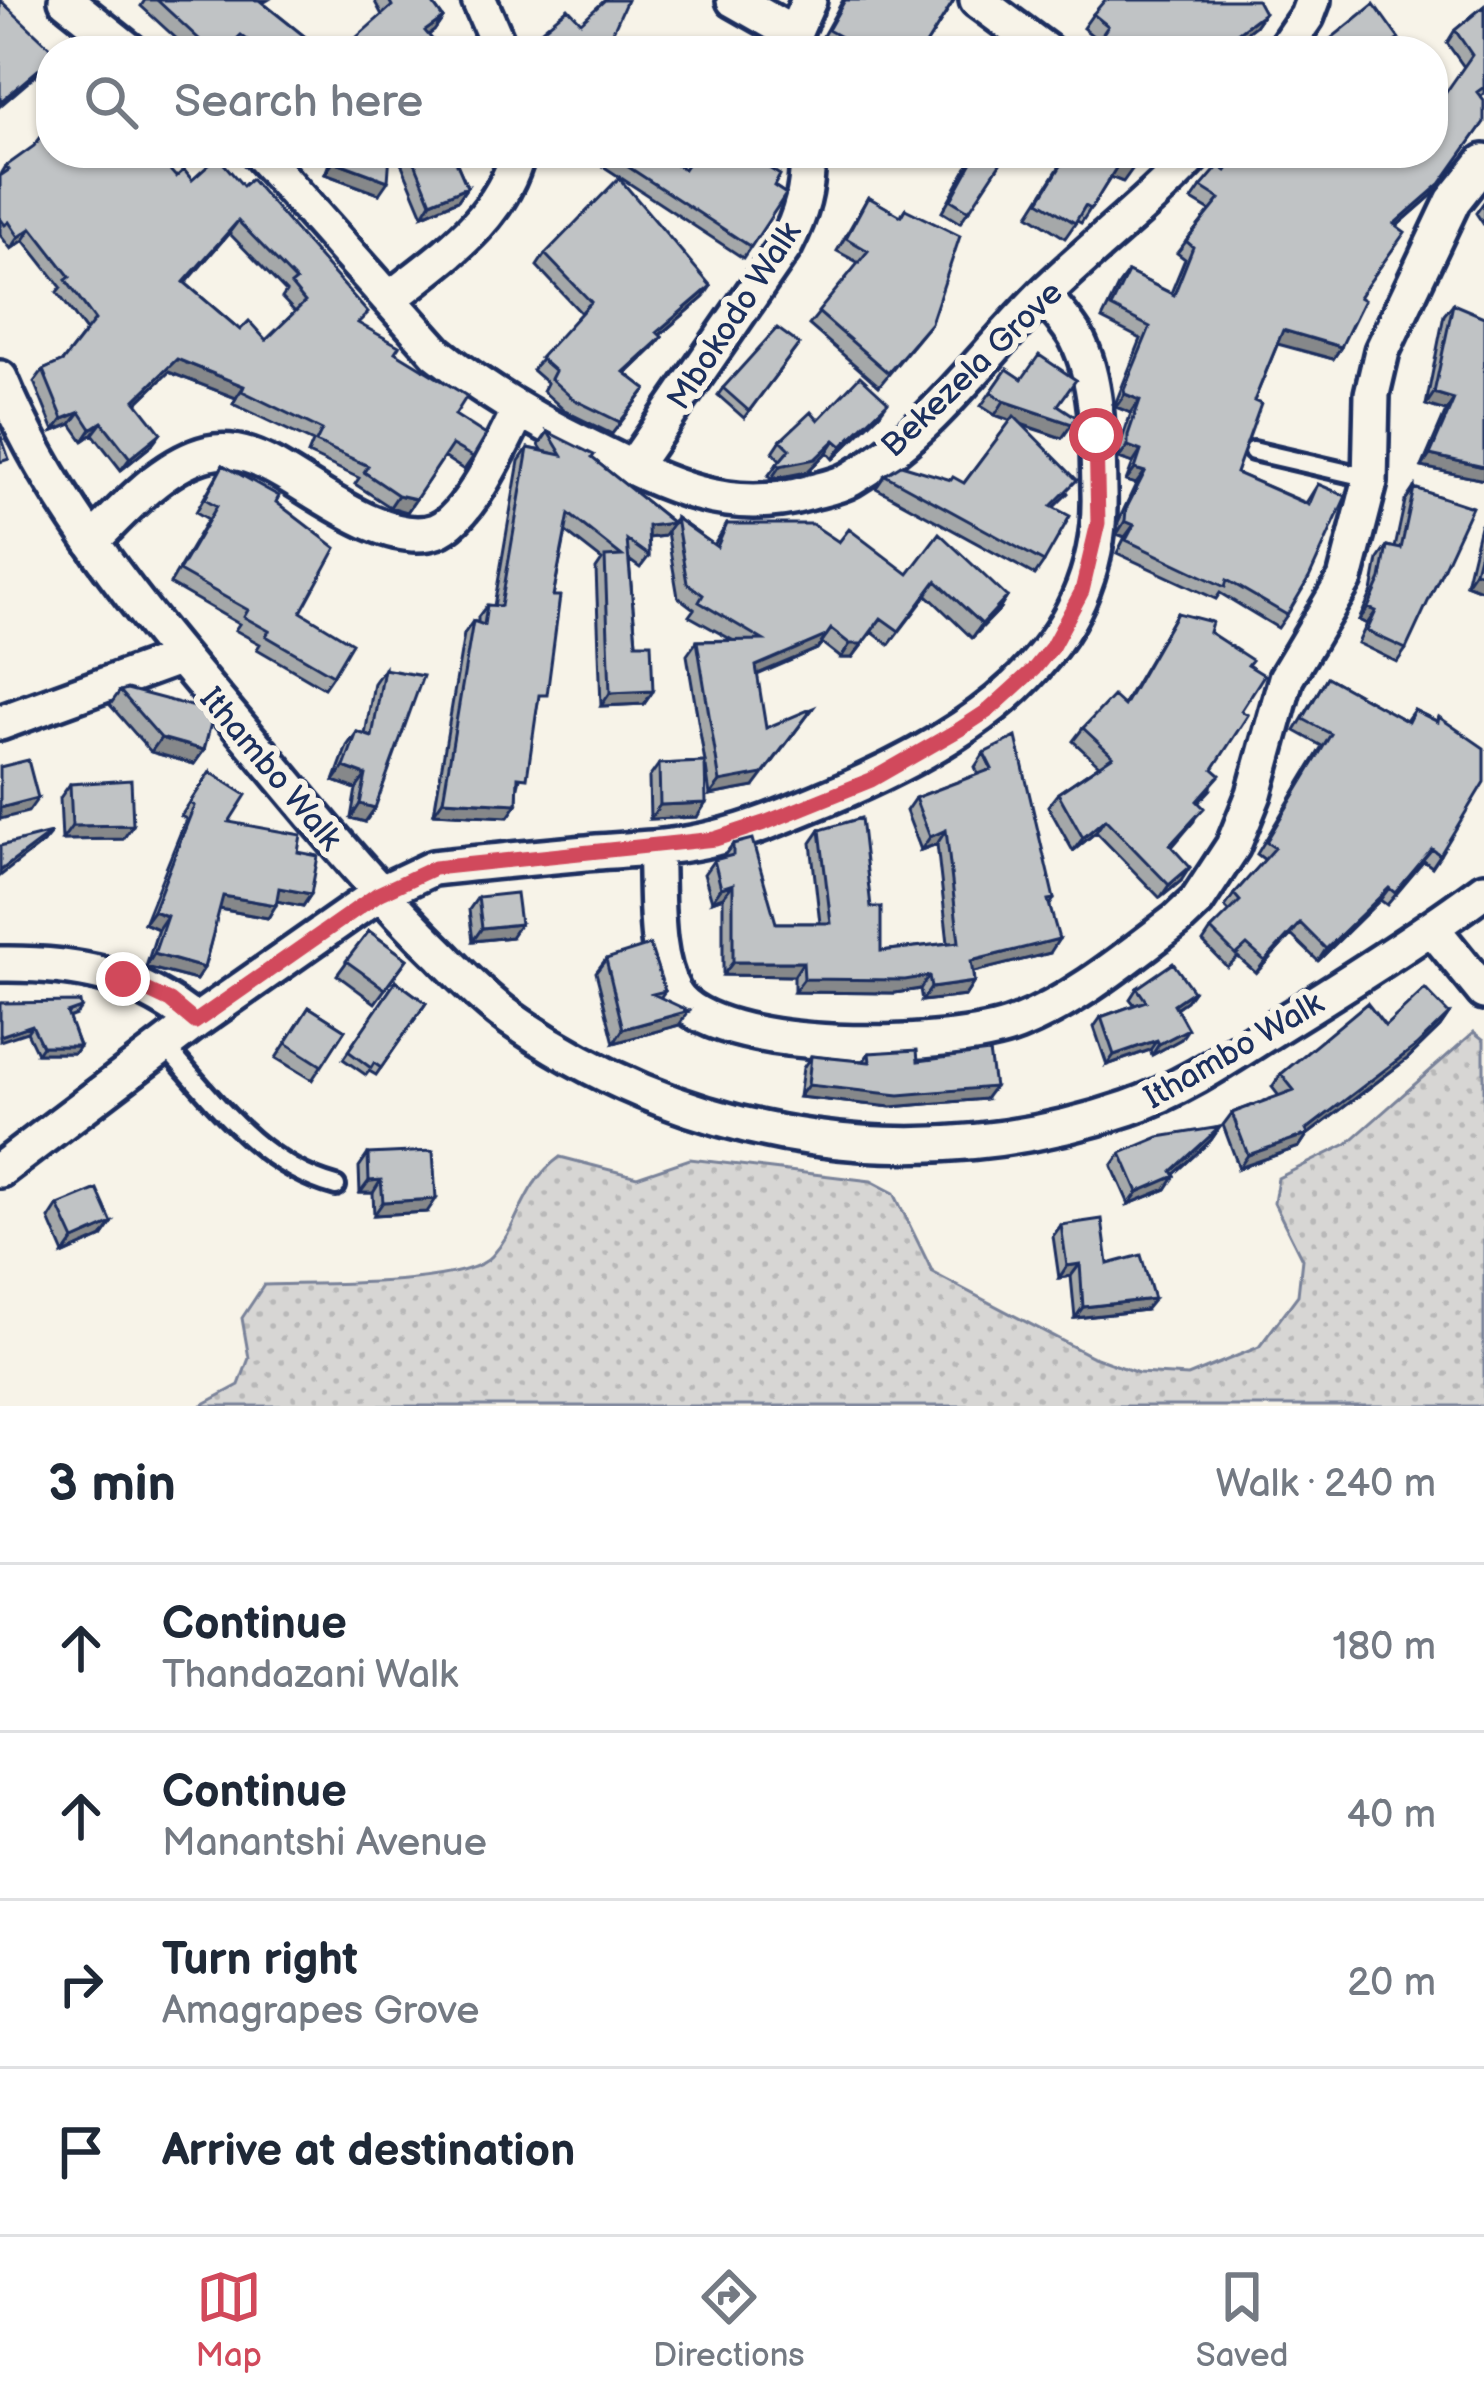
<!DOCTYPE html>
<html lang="en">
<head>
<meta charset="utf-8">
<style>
  :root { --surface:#fff; --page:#f6f6f7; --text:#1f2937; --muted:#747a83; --line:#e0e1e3; --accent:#d1495b }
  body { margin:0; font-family:"Balsamiq Sans",sans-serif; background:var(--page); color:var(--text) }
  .stop { position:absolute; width:36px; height:36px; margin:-27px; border:9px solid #d1495b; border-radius:50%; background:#fff }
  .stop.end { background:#d1495b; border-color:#fff; box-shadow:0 3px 12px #0008 }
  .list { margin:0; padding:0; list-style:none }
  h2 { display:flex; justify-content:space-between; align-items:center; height:156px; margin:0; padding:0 48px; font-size:51px }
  h2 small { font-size:39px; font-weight:400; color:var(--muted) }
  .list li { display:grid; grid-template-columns:78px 1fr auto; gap:36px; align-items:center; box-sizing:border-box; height:168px; padding:0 48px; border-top:3px solid var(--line) }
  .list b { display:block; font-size:45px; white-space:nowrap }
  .list p { margin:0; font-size:39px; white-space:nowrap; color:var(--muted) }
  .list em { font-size:39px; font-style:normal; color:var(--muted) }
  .icon { flex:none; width:66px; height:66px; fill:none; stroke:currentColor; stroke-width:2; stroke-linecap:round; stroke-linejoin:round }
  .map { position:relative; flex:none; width:1484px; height:1406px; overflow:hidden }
  .search { position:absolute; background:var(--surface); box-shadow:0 3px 9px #0004; left:36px; right:36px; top:36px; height:132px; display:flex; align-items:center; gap:30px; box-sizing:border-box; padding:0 42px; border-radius:48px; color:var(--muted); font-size:45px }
  .sheet { height:828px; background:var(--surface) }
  nav { display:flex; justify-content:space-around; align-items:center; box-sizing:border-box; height:168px; border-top:3px solid var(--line); background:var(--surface); font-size:33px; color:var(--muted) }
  nav a { display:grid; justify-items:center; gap:6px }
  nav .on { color:var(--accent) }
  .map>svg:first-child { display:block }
  .grass { fill:url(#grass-dots); stroke:#798299; stroke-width:3 }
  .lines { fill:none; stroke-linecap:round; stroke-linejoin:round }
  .service-casing { stroke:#1b2f5e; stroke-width:26 }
  .minor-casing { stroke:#1b2f5e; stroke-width:42 }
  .service { stroke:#f7f3e8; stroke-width:16 }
  .minor { stroke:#f7f3e8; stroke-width:33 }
  .wall { fill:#a5a8a9; stroke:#1b2f5e; stroke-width:3; fill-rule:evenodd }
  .shaded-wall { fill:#86888a; stroke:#1b2f5e; stroke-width:3 }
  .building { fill:#c0c3c5; stroke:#1b2f5e; stroke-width:3; fill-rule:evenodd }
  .route { stroke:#d1495b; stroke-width:15 }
  .labels { text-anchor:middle; stroke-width:12; stroke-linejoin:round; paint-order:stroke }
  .street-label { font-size:33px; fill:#1b2f5e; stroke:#f7f3e8 }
</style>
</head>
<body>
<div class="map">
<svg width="1484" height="1406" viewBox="0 0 1484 1406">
  <defs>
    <pattern id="grass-dots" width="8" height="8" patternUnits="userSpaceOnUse" patternTransform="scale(3)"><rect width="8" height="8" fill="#d7d6d4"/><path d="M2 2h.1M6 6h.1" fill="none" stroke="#b8b8b8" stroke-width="1.8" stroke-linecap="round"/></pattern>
  </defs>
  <rect width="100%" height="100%" fill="#f7f3e8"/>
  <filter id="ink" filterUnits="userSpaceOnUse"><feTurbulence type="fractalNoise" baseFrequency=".00833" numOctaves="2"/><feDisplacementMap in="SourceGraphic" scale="24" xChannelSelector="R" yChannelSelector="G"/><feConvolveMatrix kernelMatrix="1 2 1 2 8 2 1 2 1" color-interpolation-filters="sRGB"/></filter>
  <g filter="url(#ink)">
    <!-- grass -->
    <path class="grass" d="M1474 1032 1484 1040V1406H200L239 1385 249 1358 242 1318 264 1285C309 1283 466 1287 492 1256 521 1224 520 1186 560 1157L637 1177 690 1159 871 1181 894 1193 933 1273 1091 1356 1138 1373 1188 1376 1259 1347 1298 1295 1302 1259 1274 1203 1278 1178 1347 1144Z"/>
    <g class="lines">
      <defs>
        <path id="service" d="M1253 451 1370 478
          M164 1045C215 1102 259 1165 336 1186"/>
        <path id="minor" d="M66 0 130 51
          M479 0 501 51
          M734 0 794 34
          M977 0 1046 51
          M792 51 794 34 809 0
          M1283 51 1307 16 1313 0
          M259 153 437 353C485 392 536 421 592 448 662 483 728 517 808 493 822 489 839 486 851 479 929 434 980 358 1042 296 1092 247 1148 205 1196 153
          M391 298C442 257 501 220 518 153
          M0 378C60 525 171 644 271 765 326 831 380 896 442 956 466 981 491 1006 520 1025 699 1146 924 1178 1128 1108 1181 1090 1231 1056 1278 1026 1348 983 1418 939 1484 890
          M632 468 785 246C801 215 809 188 807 153
          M93 540C125 509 163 464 209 453 237 447 263 460 286 474 323 496 391 547 436 531 469 519 503 442 518 412
          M0 723 178 658
          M655 848C658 891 652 953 674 992 713 1057 954 1050 1017 1024 1075 1001 1128 957 1177 920L1197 901 1233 846 1254 794 1286 678 1345 579 1370 482 1372 394 1382 351 1453 201 1484 162
          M1432 928 1484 992
          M0 964C74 963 138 974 195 1022
          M0 1170 195 1022 378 894 433 868C488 862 543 857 597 852 636 849 677 848 715 838 754 829 791 813 827 798 962 742 1104 657 1099 492 1098 444 1099 382 1077 339 1068 323 1055 309 1043 295"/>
      </defs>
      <!-- service casing -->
      <use href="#service" class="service-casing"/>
      <!-- minor casing -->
      <use href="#minor" class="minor-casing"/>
      <!-- service -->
      <use href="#service" class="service"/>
      <!-- minor -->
      <use href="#minor" class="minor"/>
    </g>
    <!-- wall -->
    <path class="wall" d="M145 0H268L263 3 323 51H236L232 47 228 51H190L141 6Z
      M374 0H430L443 18 434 31 428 35 382 15Z
      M843 0H954L922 51H832L819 43Z
      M1258 4 1264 13 1255 26 1222 51H1095L1092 49 1098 40 1083 28 1093 14Z
      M1484 6V94L1480 97 1431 196 1397 226 1359 298 1341 347 1333 359 1278 343 1254 401 1236 473 1306 503 1318 484 1287 615 1278 628 1220 593 1216 599 1117 553 1125 537 1117 534 1118 522 1136 484 1126 481 1133 463 1119 458V448L1131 413 1116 407V402L1141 339 1102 319 1119 284 1128 272 1171 293 1185 259 1177 253 1210 211 1192 200 1201 187 1226 171 1433 153 1464 67 1447 43 1455 30Z
      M537 34 604 51H534L529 45Z
      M324 153H390L379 194 325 174 331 158Z
      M397 153H464L456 161 467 187 458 200 423 215Z
      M583 153H657L684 169 774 186 786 194 743 258Z
      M975 153H1007L960 223 942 212Z
      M1068 153 1123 182 1111 177 1081 223 1077 221 1065 238 1029 215Z
      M6 166 176 177 192 180 360 325 395 352 455 415 473 457 464 470 444 457 407 512 403 511 390 507 355 484 359 478 308 454 313 442 233 404 236 398 169 372 137 403 152 445 121 470 93 434 83 441 71 424 54 431 34 382 43 370 63 361 86 331 57 292 61 287 24 240 11 249 0 235V176ZM229 233 286 292 282 298 295 312 266 340 240 330 185 283Z
      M868 197 900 216 905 209 931 323 879 386 809 325 859 263 837 251Z
      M1484 202V225L1476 213Z
      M545 254 703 298 660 335 662 337 653 348 626 374 646 389 612 434 565 411 543 391 547 383 532 370 581 313 537 266Z
      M1453 304 1484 480 1422 467 1446 411 1426 405 1444 315Z
      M799 344 744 418 718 395 723 388Z
      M1007 369 1058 405 1072 424 1062 438 1022 425 1068 493 1053 508 1044 562 1035 575 876 488 885 475 964 483 1011 421 995 415 981 406Z
      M879 414 833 459 827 452 807 472 771 479 768 476 780 460 773 452 781 440 818 420Z
      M548 432 592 458 673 523 676 518 714 545 727 524 839 542 908 574 1007 597 998 611 972 638 927 595 889 645 872 632 852 658H841L822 643 817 649 757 675 754 787 710 795 706 767 697 817 650 819 649 778 659 764 705 762 687 655 697 641 732 640 689 616 694 609 678 597 667 532 664 536 648 538 649 556 640 568 629 560 636 643 653 691 644 704 601 706 596 569 602 560 566 532 553 596 537 708 517 791V804L508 817 434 813 464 634 473 621 478 623V617L487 605 494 606 519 461 528 448 543 451 539 445Z
      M223 465 276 502 301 612 333 675 324 688 257 649 260 644 235 630 239 624 170 584 208 519 196 512Z
      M1414 488 1406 649 1397 662 1358 643 1367 624 1359 620 1372 592 1378 559 1387 546 1395 548 1405 501Z
      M1484 521V591L1466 584 1480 526Z
      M1177 613 1209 632 1248 665 1241 711 1213 769 1211 789 1199 802 1194 821 1172 847 1181 881 1160 898 1096 832 1073 851 1048 806 1058 793 1099 765 1073 741 1083 728 1123 705Z
      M384 669 375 808 365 822 351 818 356 789 334 781 347 746 357 732 365 735 374 683Z
      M1327 677 1406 721 1414 710 1437 721 1439 717 1440 855 1432 867 1424 861 1387 905 1380 900 1318 961 1291 935 1256 973 1238 957 1227 967 1203 942 1211 930 1230 912 1225 907 1234 894 1265 860 1257 854 1322 746 1295 731Z
      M120 691 204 750 194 764 151 752 110 705Z
      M984 753 1054 899 1050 905V953L973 972 974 982 965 996 922 1001 920 989 895 993 794 992V976L723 975V897L712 901 704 874 714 860 723 857 733 844 776 923H820L811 843 820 830 871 907 881 951 948 943 937 844 921 850 906 811 915 798 978 774 975 767Z
      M210 772 229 822 298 852 311 894 303 906 277 901 268 918 219 909 204 968 196 980 146 967 158 929 144 923 186 819 181 816Z
      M70 784 133 825 123 839 62 840 60 798Z
      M478 897 511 937 473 941 469 910Z
      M369 931 407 959 375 1003 337 975Z
      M606 959 665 991 660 998 679 1025 614 1043 596 972Z
      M396 981 426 1003 376 1075 369 1071 366 1075 343 1059Z
      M1137 988 1193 991 1186 1001 1176 1008 1181 1039 1152 1055 1150 1050 1107 1065 1094 1027 1101 1017 1135 1005 1130 999Z
      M0 1003 81 1008 76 1015 68 1018 79 1046 74 1053H37L27 1032Z
      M309 1007 345 1030 312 1080 276 1058Z
      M1449 1014 1440 1027 1407 1059 1307 1135 1299 1147 1239 1168 1223 1125 1232 1113 1279 1096 1272 1087 1281 1074 1385 1026Z
      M869 1053 918 1061 985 1099 891 1107 799 1097 803 1068 811 1056 863 1062Z
      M1220 1127 1211 1140 1174 1174 1166 1189 1129 1204 1112 1166 1121 1153Z
      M368 1154 427 1212 374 1215 373 1193H360L359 1167Z
      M58 1205 112 1223 102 1237 64 1254 49 1219Z
      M1061 1225 1145 1310 1075 1318 1071 1276 1059 1278 1053 1236Z"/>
    <!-- shaded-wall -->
    <path class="shaded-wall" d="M1264 13 1255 26 1222 51H1213Z
      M443 18 434 31 416 44 425 31Z
      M51 59 49 64 0 106V102Z
      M1484 122 1431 196 1385 236 1394 224Z
      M334 161 388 181 379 194 325 174Z
      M1119 163 1133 168 1123 182 1110 177Z
      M467 187 458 200 423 215 431 202Z
      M238 221 229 233 176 295 184 282Z
      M32 228 24 240 11 249 19 237Z
      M711 286 703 298 649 344 657 332Z
      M1283 330 1341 347 1333 359 1274 343Z
      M662 337 653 348 615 384 624 372Z
      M177 359 244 386 236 398 169 372 126 413 135 400Z
      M1434 393 1454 399 1446 411 1426 405Z
      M1125 394 1140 400 1131 413 1116 407Z
      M1004 401 1072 424 1062 438 995 415Z
      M888 402 879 414 833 459 842 446Z
      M80 412 71 424 54 431 63 419Z
      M102 422 93 434 83 441 91 429Z
      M161 433 152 445 121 470 130 458Z
      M835 440 827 452 807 472 771 479 780 466Z
      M1128 446 1141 451 1133 463 1119 458Z
      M1430 455 1484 467V480L1422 467Z
      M1135 469 1145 472 1136 484 1126 481Z
      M398 495 416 499 407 512 390 507Z
      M1125 521 1134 525 1125 537 1117 534Z
      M673 523 664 536 639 539 648 526Z
      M1475 571 1484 574V591L1466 584Z
      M1007 597 998 611 972 638 982 624Z
      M1368 608 1376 611 1367 624 1359 620Z
      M881 618 852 658H841L850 644Z
      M831 629 817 649 746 679 756 666Z
      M653 691 644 704 601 706 610 693Z
      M813 708 754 787 710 795 720 782Z
      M161 738 204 750 194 764 151 752Z
      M344 767 366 775 356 789 334 781Z
      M38 798 28 812 0 819V808Z
      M443 800 517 804 508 817 434 813Z
      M706 803 697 817 650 819 660 805Z
      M360 804 375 808 365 822 351 818Z
      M1105 819 1096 832 1073 851 1083 838Z
      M133 825 123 839 62 840 72 826Z
      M946 830 937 844 921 850 930 837Z
      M51 833 43 843 0 876V871Z
      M1190 867 1181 881 1160 898 1169 885Z
      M733 884 723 897 712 901 721 888Z
      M279 888 311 894 303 906 271 900Z
      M1389 888 1380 900 1318 961 1326 949Z
      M223 896 276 905 268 918 214 908Z
      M153 911 167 916 158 929 144 923Z
      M1300 923 1291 935 1256 973 1265 961Z
      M520 924 511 937 473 941 482 928Z
      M1059 939 1050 953 962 975 971 961Z
      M154 954 204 968 196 980 146 967Z
      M733 962H803L794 976 723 975Z
      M929 976 920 989 895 993 794 992 804 979Z
      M974 982 965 996 922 1001 931 988Z
      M1193 991 1186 1001 1167 1014 1174 1004Z
      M689 1011 679 1025 614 1043 623 1029Z
      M1449 1014 1440 1027 1407 1059 1307 1135 1299 1147 1239 1168 1248 1155 1306 1130Z
      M32 1025 27 1032 0 1041V1036Z
      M1188 1029 1181 1039 1152 1055 1159 1044Z
      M1157 1040 1150 1050 1107 1065 1114 1055Z
      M42 1046H79L74 1053H37Z
      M808 1085 994 1087 985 1099 891 1107 799 1097Z
      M1220 1127 1211 1140 1169 1179 1175 1176 1166 1189 1129 1204 1138 1192 1172 1171Z
      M381 1180 373 1193H360L369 1181Z
      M436 1199 427 1212 374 1215 383 1202Z
      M112 1223 102 1237 64 1254 74 1240Z
      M1080 1264 1071 1276 1059 1278 1067 1266Z
      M1154 1299 1145 1310 1075 1318 1083 1307Z"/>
    <!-- building -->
    <path class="building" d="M0 0 54 51H51V59L0 102Z
      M157 0H259L323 51H261L241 35 224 51H212Z
      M389 0H430L443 18 425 31 442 51H341L392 6Z
      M605 0H627L604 51H544L548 48 537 34 568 8 581 22Z
      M845 0H954L922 51H866L828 30Z
      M1105 0H1257L1264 13 1213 51H1123L1102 35 1108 26 1093 14Z
      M1374 4 1399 39 1382 51H1327L1323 45Z
      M1484 6V87L1477 92 1484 101V122L1440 184 1394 224 1405 232 1359 297 1364 300 1341 347 1283 330 1254 401 1261 404 1236 473 1309 505 1318 484 1346 496 1309 578 1287 615 1227 580 1225 587 1126 540 1134 525 1125 521 1126 509 1145 472 1135 469 1141 451 1128 446V435L1140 400 1125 394 1124 390 1150 327 1111 307 1128 272 1174 295 1193 247 1186 241 1220 199 1201 187 1219 166 1226 171 1238 153H1265L1280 166 1300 153H1433V111L1472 55 1455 30Z
      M1002 43 1015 51H997Z
      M51 124V153H155L176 177 184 170 192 180 218 157 243 186 251 179 368 313 358 323 399 346 395 352 467 396 455 415 486 435 473 457 452 445 416 499 398 495 364 472 368 466 316 442 322 430 242 391 244 386 177 359 135 400 161 433 130 458 102 422 91 429 80 412 63 419 43 370 63 361 95 320 66 280 70 277 32 228 19 237 9 222 5 225 0 218V176L9 170 6 166 34 146ZM238 221 296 281 291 285 305 302 266 340 249 321 240 330 184 282Z
      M337 153H390L388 181 334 161Z
      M411 153H457L453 155 467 187 431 202Z
      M607 153H657L684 169 695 153H745L780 175 774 186 786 194 751 247Z
      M977 153H1007L969 211 951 200Z
      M1069 153H1139L1133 168 1119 163 1091 209 1085 206 1075 223 1039 201Z
      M619 178 711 286 657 332 662 337 624 372 646 389 620 422 573 399 551 379 555 371 540 358 591 302 545 254Z
      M868 197 901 216 905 209 960 236 931 323 888 373 818 312 868 251 846 238Z
      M1453 304 1484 317V467L1430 455 1454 399 1434 393Z
      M777 328 799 344 749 411 723 388Z
      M1039 355 1076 380 1058 405 1076 417 1072 424 1004 401 991 392 1007 369 1022 379Z
      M860 376 888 402 842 446 835 440 815 459 780 466 777 464 790 449 781 440 811 412 818 420Z
      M1014 416 1077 480 1051 506 1070 516 1044 562 885 475 901 465 951 480 953 477 964 483Z
      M548 432 594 455 592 458 673 523 648 526 649 556 627 540 636 643H651L653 691 610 693 605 557 622 556 569 514 553 596H560L547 695H539L527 778 518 777 517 804 443 800 473 621 484 625 487 605 501 606 528 448 562 455Z
      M0 433 9 459 0 462Z
      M223 465 279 496 276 502 336 548 301 612 352 643 333 675 266 636 269 631 244 617 248 610 179 571 217 506 205 499Z
      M1414 488 1472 507 1406 649 1367 631 1376 611 1368 608 1381 579 1387 546 1401 549Z
      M676 518 717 547 727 524H812L839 542 849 529 908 574 939 533 1007 597 982 624 936 581 899 631 881 618 862 644H850L831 629 826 636 756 666 766 728 813 708 763 774 720 782 697 641 763 640 699 602 703 595 687 583Z
      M1484 536V574L1475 571Z
      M1177 613 1212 622 1209 632 1252 660 1248 665 1264 675 1241 711 1248 715 1213 769 1220 775 1197 801 1204 808 1170 845 1190 867 1169 885 1105 819 1083 838 1058 793 1113 756 1083 728 1113 696 1124 706Z
      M384 669 423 676 375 808 360 804 366 775 344 767 357 732 372 737Z
      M1327 677 1408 722 1414 710 1438 722 1439 717 1484 748V782L1440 855 1432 849 1395 893 1389 888 1326 949 1300 923 1265 961 1247 945 1236 955 1211 930 1240 901 1234 894 1275 848 1266 842 1331 734 1303 719Z
      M127 689 214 712 204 750 161 738 120 691Z
      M1016 737 1054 899 1048 900 1059 939 971 961 974 982 931 988 929 976 905 980 804 979 803 962H733V884L721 888 714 860 733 855V844L752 839 776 923H831L820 830 861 818 871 907H881V951L959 942 946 830 930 837 915 798 992 769 984 753Z
      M28 760 38 798 0 808V767Z
      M705 762 706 803 660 805 659 764Z
      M210 772 246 795 229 822 301 835 298 852 318 856 311 894 279 888 276 905 223 896 204 968 154 954 167 916 153 911 194 806 190 803Z
      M131 780 133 825 72 826 70 784Z
      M51 833 0 871V846Z
      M516 893 520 924 482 928 478 897Z
      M369 931 407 959 385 989 346 961Z
      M650 945 665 991 653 994 689 1011 623 1029 606 959Z
      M1173 963 1193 991 1174 1004 1188 1029 1159 1044 1157 1040 1114 1055 1101 1017 1146 1001 1137 988Z
      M396 981 426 1003 381 1068 374 1063 371 1068 348 1051Z
      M1425 989 1449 1014 1416 1046 1306 1130 1308 1134 1248 1155 1232 1113 1294 1090 1281 1074 1367 1003 1385 1026Z
      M80 1002 81 1008 67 1013 79 1046H42L32 1025 0 1036V1003Z
      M309 1007 345 1030 322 1066 286 1043Z
      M917 1050 918 1061 989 1052 994 1087 899 1095 808 1085 811 1056 870 1062 869 1053Z
      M1220 1127 1172 1171 1175 1176 1138 1192 1121 1153 1159 1137Z
      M433 1151 436 1199 383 1202 381 1180 369 1181 368 1154Z
      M97 1189 112 1223 74 1240 58 1205Z
      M1102 1219 1108 1264 1141 1255 1154 1299 1083 1307 1080 1264 1067 1266 1061 1225Z"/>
  </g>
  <g class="lines" filter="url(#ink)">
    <!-- route -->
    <path class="route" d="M123 979 170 1001 195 1022 378 894 434 868 715 839 767 822 871 780 960 729 989 710 1034 669 1052 647 1082 591 1098 523 1096 435"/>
  </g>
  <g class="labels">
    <!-- street labels -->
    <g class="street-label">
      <text transform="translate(733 315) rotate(-57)" y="12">Mbokodo Walk</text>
      <text transform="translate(971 368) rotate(-44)" y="12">Bekezela Grove</text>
      <text transform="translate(272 768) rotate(50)" y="12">Ithambo Walk</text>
      <text transform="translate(1233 1049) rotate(-30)" y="12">Ithambo Walk</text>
    </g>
  </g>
</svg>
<div class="stop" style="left:1096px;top:435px"></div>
<div class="stop end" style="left:123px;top:979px"></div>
<div class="search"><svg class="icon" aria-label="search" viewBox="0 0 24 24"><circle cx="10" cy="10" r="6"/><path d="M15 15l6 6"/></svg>Search here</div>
</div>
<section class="sheet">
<h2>3 min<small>Walk · 240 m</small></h2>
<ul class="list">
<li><svg class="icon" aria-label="ahead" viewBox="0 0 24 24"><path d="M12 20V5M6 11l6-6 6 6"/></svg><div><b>Continue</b><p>Thandazani Walk</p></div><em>180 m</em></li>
<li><svg class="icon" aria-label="ahead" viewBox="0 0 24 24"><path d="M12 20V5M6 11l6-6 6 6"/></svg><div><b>Continue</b><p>Manantshi Avenue</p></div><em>40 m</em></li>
<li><svg class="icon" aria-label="right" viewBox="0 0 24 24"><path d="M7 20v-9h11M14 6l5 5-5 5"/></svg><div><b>Turn right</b><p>Amagrapes Grove</p></div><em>20 m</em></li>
<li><svg class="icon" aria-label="arrive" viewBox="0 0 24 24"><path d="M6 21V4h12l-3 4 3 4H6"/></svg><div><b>Arrive at destination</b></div></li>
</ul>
</section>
<nav>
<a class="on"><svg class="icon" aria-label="map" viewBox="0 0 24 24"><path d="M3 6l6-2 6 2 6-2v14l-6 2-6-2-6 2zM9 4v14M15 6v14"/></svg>Map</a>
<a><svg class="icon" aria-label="directions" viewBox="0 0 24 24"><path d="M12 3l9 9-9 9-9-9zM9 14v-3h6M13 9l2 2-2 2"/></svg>Directions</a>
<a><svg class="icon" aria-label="saved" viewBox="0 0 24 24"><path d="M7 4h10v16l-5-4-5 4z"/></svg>Saved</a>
</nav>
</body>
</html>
